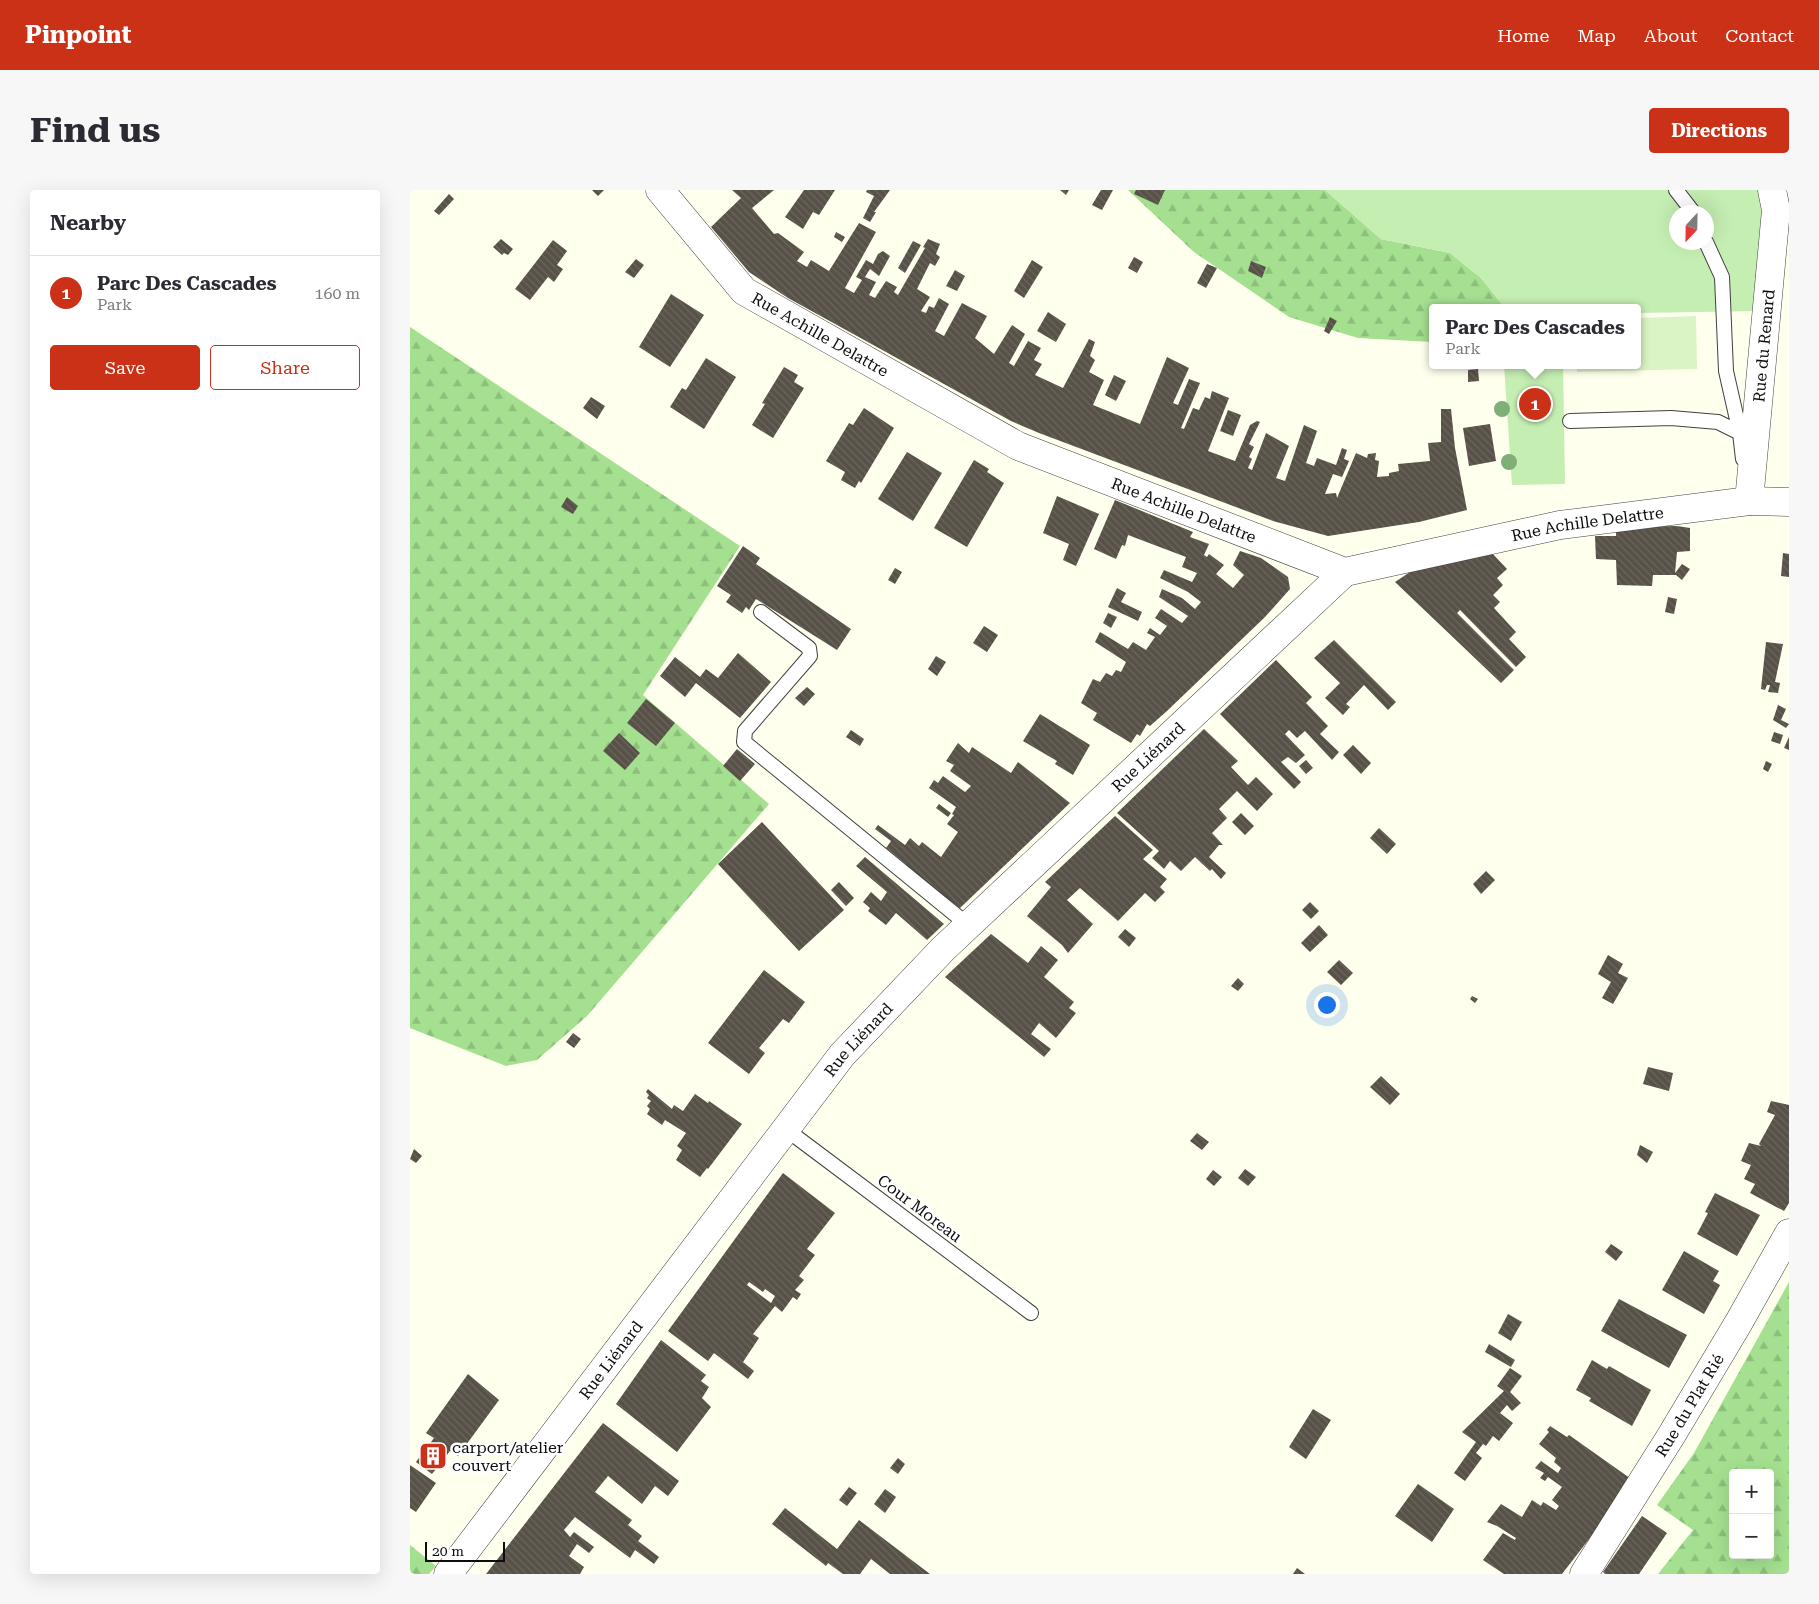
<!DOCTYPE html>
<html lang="en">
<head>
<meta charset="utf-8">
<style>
  :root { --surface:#fff; --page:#f7f7f7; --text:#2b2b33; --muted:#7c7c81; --line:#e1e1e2; --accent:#cb3117 }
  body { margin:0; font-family:"Roboto Serif",serif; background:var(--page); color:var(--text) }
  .controls { position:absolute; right:15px; bottom:15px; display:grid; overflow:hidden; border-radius:5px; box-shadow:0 5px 20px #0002 }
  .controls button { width:45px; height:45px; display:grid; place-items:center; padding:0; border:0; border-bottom:1px solid var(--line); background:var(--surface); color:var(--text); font:25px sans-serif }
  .compass { position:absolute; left:1259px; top:15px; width:45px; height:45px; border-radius:50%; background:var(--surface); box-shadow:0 5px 20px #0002; rotate:202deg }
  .scale { position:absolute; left:15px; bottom:12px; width:80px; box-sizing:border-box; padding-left:5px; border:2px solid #0d0d0d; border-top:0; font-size:14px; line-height:18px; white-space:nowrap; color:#0d0d0d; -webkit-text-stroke:4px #fff; paint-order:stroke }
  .you { position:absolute; left:916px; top:814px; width:18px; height:18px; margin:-12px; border:4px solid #fff; border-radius:50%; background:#1a73e8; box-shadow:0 0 0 8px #1a73e833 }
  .badge { display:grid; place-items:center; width:32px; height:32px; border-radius:50%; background:var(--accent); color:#fff; font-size:16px; font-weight:700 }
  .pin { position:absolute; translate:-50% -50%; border:2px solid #fff; box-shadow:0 1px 5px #0006 }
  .popup { position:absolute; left:1019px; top:114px; width:212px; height:65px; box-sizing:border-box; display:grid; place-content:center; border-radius:5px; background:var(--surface); filter:drop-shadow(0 1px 4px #0005); font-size:16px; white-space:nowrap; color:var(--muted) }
  .popup b { font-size:19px; color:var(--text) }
  .popup::after { content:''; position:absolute; left:50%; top:100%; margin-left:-10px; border:10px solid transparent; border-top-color:var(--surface) }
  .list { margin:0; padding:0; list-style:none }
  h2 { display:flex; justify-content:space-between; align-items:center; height:65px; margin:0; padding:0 20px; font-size:21px }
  h2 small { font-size:16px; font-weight:400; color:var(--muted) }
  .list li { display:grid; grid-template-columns:32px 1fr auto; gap:15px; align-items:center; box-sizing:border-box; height:75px; padding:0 20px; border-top:1px solid var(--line) }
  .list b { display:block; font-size:19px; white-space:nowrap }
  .list p { margin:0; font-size:16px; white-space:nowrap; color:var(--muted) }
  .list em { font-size:16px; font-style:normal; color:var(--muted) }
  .actions { display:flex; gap:10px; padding:15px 20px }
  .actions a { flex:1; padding:11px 0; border:1px solid var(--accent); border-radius:5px; text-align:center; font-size:18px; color:var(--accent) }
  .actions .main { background:var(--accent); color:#fff }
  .map { position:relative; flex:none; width:1379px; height:1384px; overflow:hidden; border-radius:5px }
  header { display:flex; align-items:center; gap:30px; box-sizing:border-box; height:70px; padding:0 25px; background:var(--accent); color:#fff }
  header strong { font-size:24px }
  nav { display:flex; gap:28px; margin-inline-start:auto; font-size:18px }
  .intro { display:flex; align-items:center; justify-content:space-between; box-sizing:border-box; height:120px; padding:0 30px }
  h1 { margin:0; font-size:35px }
  .button { padding:12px 22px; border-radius:5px; background:var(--accent); color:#fff; font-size:18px; font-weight:700 }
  main { display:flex; gap:30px; padding:0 30px }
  aside { flex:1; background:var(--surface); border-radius:5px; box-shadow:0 5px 20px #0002 }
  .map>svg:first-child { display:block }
  .forest { fill:url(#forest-firs); fill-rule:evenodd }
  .park { fill:#c5eeb2; fill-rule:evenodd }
  .pitch { fill:#dbf4c5 }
  .building { fill:url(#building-back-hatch); fill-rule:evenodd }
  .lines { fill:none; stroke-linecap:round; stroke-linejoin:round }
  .service-casing { stroke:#404040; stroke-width:16 }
  .minor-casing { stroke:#404040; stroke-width:29 }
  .service { stroke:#fff; stroke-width:14 }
  .minor { stroke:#fff; stroke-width:28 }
  .tree { fill:#80ae77 }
  .labels { text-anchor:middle; stroke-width:5; stroke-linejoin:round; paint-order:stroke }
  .street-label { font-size:16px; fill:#0d0d0d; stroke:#fff }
  .poi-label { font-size:16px; fill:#0d0d0d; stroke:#fff; text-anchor:start }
</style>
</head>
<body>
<header>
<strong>Pinpoint</strong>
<nav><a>Home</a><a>Map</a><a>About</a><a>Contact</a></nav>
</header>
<div class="intro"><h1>Find us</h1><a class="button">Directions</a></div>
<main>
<aside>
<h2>Nearby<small></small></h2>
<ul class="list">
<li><span class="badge">1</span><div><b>Parc Des Cascades</b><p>Park</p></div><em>160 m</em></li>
</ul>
<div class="actions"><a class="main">Save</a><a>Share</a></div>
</aside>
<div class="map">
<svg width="1379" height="1384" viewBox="0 0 1379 1384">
  <defs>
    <pattern id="forest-firs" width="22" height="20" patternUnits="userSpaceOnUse" patternTransform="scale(1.25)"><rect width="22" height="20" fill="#a4e090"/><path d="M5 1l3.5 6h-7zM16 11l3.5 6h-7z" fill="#8cbf7b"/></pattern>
    <pattern id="building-back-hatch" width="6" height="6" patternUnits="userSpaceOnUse" patternTransform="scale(1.25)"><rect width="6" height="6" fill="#575148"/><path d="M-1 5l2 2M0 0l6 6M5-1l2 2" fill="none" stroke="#6a655e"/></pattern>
  </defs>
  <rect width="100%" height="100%" fill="#ffffed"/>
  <!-- forest -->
  <path class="forest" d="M718 0H915L971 49 1040 63 1071 88 1091 113V118H1022V152L948 148 879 127 784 62Z
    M0 137 330 356 233 505 359 614 177 826 127 870 96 876 0 838Z
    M1379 1092V1384H1248L1283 1340 1247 1315 1284 1263ZM1323 1283H1360V1365H1323Z
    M0 1355 26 1376 19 1384H0Z"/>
  <!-- park -->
  <path class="park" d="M915 0H1352L1359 17 1350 121 1228 123V118H1091V113L1071 88 1040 63 971 49ZM1266 22H1296V52H1266Z
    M1094 175H1153L1155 294 1102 295Z"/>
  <!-- pitch -->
  <path class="pitch" d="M1286 126 1287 179 1167 182V175H1228V128Z"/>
  <!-- building -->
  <path class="building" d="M182 0H194L188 6Z
    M322 0H364L342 18 364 44 368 43 394 62 387 71 397 77 401 70 419 81 449 33 466 42 435 98 444 103 452 90 446 87 456 70 463 74 468 64 473 61 480 66 469 86 460 79 455 87 466 92 459 105 465 108 476 91 487 97 484 102 488 105 515 58 513 57 518 49 530 54 526 64 530 67 525 76 520 73 507 99 520 107 511 121 516 123 519 116 524 118 529 108 539 114 525 141 534 146 552 113 577 126 565 148 584 164 602 135 615 144 599 173 604 176 618 151 631 158 624 170 632 174 625 185 653 198 679 149 685 152 680 166 685 170 679 182 694 190 683 215 730 234 757 167 779 178 763 213 768 215 779 189 790 193 771 238 774 239 783 218 789 220 795 207 800 209 802 201 819 208 798 261 825 271 840 235 847 231 850 232 839 254 844 257 839 267 842 269 838 278 842 280 856 243 879 256 866 288 875 291 894 235 907 241 896 273 904 276 907 268 926 275 932 258 937 260 934 269 939 271 932 287 923 284 915 304 926 303 927 308 946 263 957 268 958 264 966 263 965 270 969 271 967 287 979 286V283L989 281 988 274 1020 271 1018 253 1031 252V219H1041L1045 258 1057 320 1009 332 918 346 863 331 629 243 601 231 378 108 339 82 301 37 331 8Z
    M394 0H425L409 25 403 22 393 39 375 27Z
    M457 0H480L464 22H466L460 32 453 28 464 6 456 2Z
    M650 0H659L656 5Z
    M691 0H703L692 20 682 15Z
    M726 0H755L748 15 724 4Z
    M39 4 44 9 29 25 24 21Z
    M426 42 435 47 432 52 424 47Z
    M91 49 103 59 98 65 94 63 92 65 83 57Z
    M143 50 157 61 147 75 153 79 144 92 138 87 120 110 105 99Z
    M503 51 511 55 495 83 488 78Z
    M724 67 733 72 727 83 718 78Z
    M226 69 234 75 224 88 215 82Z
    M622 70 633 77 614 108 604 101Z
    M841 71 856 77 852 88 838 81Z
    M797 74 807 78 796 98 787 93Z
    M545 80 555 86 547 101 536 96Z
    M261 104 294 125 260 177 229 157Z
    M638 122 656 134 646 152 627 141Z
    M920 127 927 131 919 144 914 141Z
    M296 168 326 187 294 239 260 217 272 198 276 200Z
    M374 177 388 185 384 192 394 198 363 248 342 235 355 214 352 213Z
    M1068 179 1069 191 1058 192V180Z
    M704 185 716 191 706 211 695 205Z
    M181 207 195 216 187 229 173 218Z
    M454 218 484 238 451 293 449 291 445 298 431 290 435 282 416 271 439 233 443 235Z
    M818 220 831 225 823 246 810 241Z
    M1080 234 1086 271 1059 276 1053 238Z
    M497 262 532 283 503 331 468 309Z
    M564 270 579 279 577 282 594 293 557 357 524 338Z
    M647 306 689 324 666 376 653 370 659 354 633 343Z
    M157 307 168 316 163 324 151 317Z
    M705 310 783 342 780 347 799 354 794 365 797 367 799 364 814 375 806 384 823 398 834 385 823 375 830 361 851 368 878 387 880 399 855 427 757 521 740 536 737 534 730 546 727 544 721 553 683 530 687 523 671 513 683 489 690 492 696 483 702 486 706 480 711 482 716 472 685 452 690 442 718 459 723 452 736 460 745 447 737 443 740 438 750 445 757 436 745 428 751 419 772 433 778 426 749 407 752 399 772 408 785 419 791 412 778 402 750 388 754 380 782 392 787 383 772 377 776 367 718 345 715 356 712 355 706 369 684 359Z
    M1267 336 1280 338V361L1267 362 1265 383 1272 374 1280 379 1272 390 1266 385H1243L1242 396 1207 395 1206 370 1186 369 1185 346H1206V337Z
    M333 356 350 368 346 374 441 439 427 460 346 409 339 420 336 417 332 423 316 412 321 405 307 396Z
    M1080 361 1097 379 1087 388 1093 395 1083 405 1090 412 1084 418 1106 442 1099 449 1116 467 1106 477 1050 420 1047 423 1104 480 1091 493 985 392 1003 380Z
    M1373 363 1379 364V387L1371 386Z
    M485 378 492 382 485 394 478 390Z
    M707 398 716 403 711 412 732 422 728 431 698 417Z
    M1258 407 1267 409 1264 424 1255 422Z
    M698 423 707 427 701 438 693 433Z
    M574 436 588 445 577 462 563 453Z
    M924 450 986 512 978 520 954 495 936 514 940 517 933 525 915 508 930 493 904 468Z
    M1356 452 1373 454 1365 492 1370 493 1368 503 1358 502 1360 495H1357L1355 500 1351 499Z
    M328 463 361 492 330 528 286 493 275 507 250 486 265 467 290 487 296 479 308 488Z
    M526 466 536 472 527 486 518 479Z
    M866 470 902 507 896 513 918 536 910 544 929 562 922 570 895 541 887 548 879 540 875 544 895 565 886 573 878 567 871 572 891 592 884 599 810 524Z
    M397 497 405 504 394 516 385 508Z
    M236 509 265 533 246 556 217 533Z
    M1368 515 1376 519 1371 530 1379 534 1376 538 1363 530Z
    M630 524 680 555 663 585 645 574 647 571 613 551Z
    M794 539 828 571 821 577 838 595 846 587 863 604 847 621 827 601 809 619 817 628 802 643 813 655H809L799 667 816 683 811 689 802 679 800 681 785 667 771 681 760 671 754 679 742 668 749 661 707 623Z
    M441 540 454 549 450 556 436 547Z
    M1364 542 1373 545 1370 554 1361 551Z
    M209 543 230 563 215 580 193 561Z
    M1379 547V560L1374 558Z
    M548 553 559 563 562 557 601 583 608 572 660 613 550 718 494 677 496 674 476 658 481 651 465 639 468 635 495 655 500 648 509 656 512 652 531 667 548 642 537 634 544 625 542 624 546 617 519 598 524 590 528 593 533 586 555 602 561 596 540 581 544 575 536 571Z
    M943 555 961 573 951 584 933 565Z
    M327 559 345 574 330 591 313 576Z
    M896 570 903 578 896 584 889 576Z
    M1356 571 1362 574 1358 582 1353 579Z
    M529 614 541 623 538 627 526 618Z
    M831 623 844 636 835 645 822 632Z
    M705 626 743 660 733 669 757 689 750 697 755 702 745 712 735 703 708 731 670 698 657 710 683 734 658 763 652 755 617 726 641 697 635 692Z
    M352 632 434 720 389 761 308 674Z
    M969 638 986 654 977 664 960 648Z
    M455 667 534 734 517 750 486 723 476 735 458 721 460 718 453 712 461 702 471 711 477 702 446 676Z
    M1076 681 1085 690 1071 704 1063 694Z
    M429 692 444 708 436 716 421 700Z
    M900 712 909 721 901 729 892 720Z
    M909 735 918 745 900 762 891 753Z
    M715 739 726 748 719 757 708 747Z
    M581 744 618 773 631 756 648 770 634 787 664 812 659 818 666 823 646 848 629 833 621 844 641 859 634 867 535 787Z
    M1198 765 1213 774 1208 783 1218 788 1203 814 1192 808 1201 792 1188 784Z
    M929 770 943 783 931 795 917 782Z
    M354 780 395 812 379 833 373 829 349 858 355 863 339 884 298 853Z
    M828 788 834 794 828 801 821 796Z
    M1062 806 1068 809 1065 813 1060 809Z
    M163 843 171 849 164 858 156 852Z
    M1238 877 1263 883 1259 901 1233 894Z
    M971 886 990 904 980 915 960 897Z
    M238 899 262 919 264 915 273 921 285 904 298 913 299 911 332 934 298 979 297 978 290 987 266 970 272 960 267 956 276 943 255 930 252 935 237 924 240 919 237 916 241 911 237 908 239 905 236 902Z
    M1361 911 1379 915V1013L1374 1021 1340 1003 1345 994 1334 989 1341 975 1331 971 1339 953 1351 956 1349 954 1365 925 1357 922Z
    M787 943 799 952 792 960 780 951Z
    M1230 955 1243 962 1237 973 1227 965Z
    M4 959 12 966 6 973 0 969Z
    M835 979 846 987 838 996 828 988Z
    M803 980 812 987 804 996 796 989Z
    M373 983 425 1023 397 1059 405 1065 389 1086 394 1090 385 1100 391 1104 387 1110 383 1107 372 1122 365 1116 343 1144 349 1148 333 1172 344 1181 338 1189 304 1163 298 1171 258 1141ZM339 1092 353 1102 355 1099 365 1106 361 1113 337 1095Z
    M1305 1003 1350 1025 1327 1066 1287 1044 1298 1023 1295 1022Z
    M1201 1054 1213 1062 1206 1071 1195 1062Z
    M1274 1061 1309 1081 1303 1091 1310 1095 1294 1124 1252 1100Z
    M1209 1109 1277 1145 1259 1178 1191 1141Z
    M1098 1124 1112 1132 1101 1151 1088 1143Z
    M251 1150 296 1185 291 1191 299 1197 292 1208 301 1217 267 1262 206 1214Z
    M1079 1154 1105 1170 1101 1177 1075 1162Z
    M1182 1170 1197 1179 1199 1176 1241 1200 1222 1236 1179 1211 1181 1208 1166 1200Z
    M1100 1178 1112 1186 1100 1202 1111 1213 1102 1221 1097 1215 1090 1223 1103 1233 1089 1251 1083 1246 1076 1256 1073 1254 1066 1263 1072 1268 1055 1291 1044 1283 1066 1252 1052 1242 1094 1201 1087 1196Z
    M58 1184 89 1210 48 1266 40 1261 22 1284 6 1272 24 1248 16 1243Z
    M903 1219 921 1230 896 1269 879 1257Z
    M193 1233 269 1291 258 1306 245 1296 232 1314 198 1286 185 1302 222 1330 218 1335 232 1346 228 1351 249 1367 244 1374 225 1360 220 1368 165 1327 154 1340 160 1347 164 1342 184 1357 179 1363 167 1354 159 1366 174 1377 170 1384H76Z
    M1140 1236 1157 1247 1159 1245 1224 1291 1152 1384H1094L1073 1370 1093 1343 1105 1350 1106 1348 1087 1336 1077 1332 1091 1314 1112 1327 1122 1310 1131 1316 1133 1312 1146 1320 1149 1316 1142 1310 1152 1297 1138 1287 1135 1291 1130 1288 1134 1283 1125 1278 1131 1271 1148 1283 1151 1278 1144 1272 1146 1268 1129 1254 1139 1242 1137 1240Z
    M488 1268 495 1274 488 1284 480 1278Z
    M0 1275 26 1293 6 1322 0 1318Z
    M1008 1294 1044 1319 1022 1352 985 1326Z
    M439 1297 447 1303 437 1316 429 1310Z
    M475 1299 486 1307 475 1323 464 1314Z
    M375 1318 427 1359 449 1330 520 1384H480L461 1369 450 1384H433L418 1373 416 1376 362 1334Z
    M1232 1326 1257 1343 1229 1384H1195L1193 1382Z
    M887 1378 895 1384H883Z"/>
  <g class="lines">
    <defs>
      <path id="service" d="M1266 0 1283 22
        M1296 52 1312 87 1316 181 1330 243
        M1160 231 1261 228 1308 232 1330 243 1333 269
        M351 422 399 458 400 466 335 541 334 552 558 735
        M377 940 621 1123"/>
      <g id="minor">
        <path id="s1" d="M250 0 334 101 608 256 935 382 1150 335 1339 311 1379 312"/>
        <path id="s2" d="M1339 311 1366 20 1362 0"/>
        <path id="s3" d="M38 1384 432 865 533 759 935 382"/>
        <path id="s4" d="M1174 1384 1261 1246 1329 1132 1379 1043"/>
      </g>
    </defs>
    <!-- service casing -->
    <use href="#service" class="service-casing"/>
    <!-- minor casing -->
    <use href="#minor" class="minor-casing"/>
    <!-- service -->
    <use href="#service" class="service"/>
    <!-- minor -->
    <use href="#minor" class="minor"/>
  </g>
  <!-- trees -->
  <g class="tree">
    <circle cx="1092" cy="219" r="8"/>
    <circle cx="1099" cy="272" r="8"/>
  </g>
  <!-- icons -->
  <defs>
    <symbol id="building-square" viewBox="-11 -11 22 22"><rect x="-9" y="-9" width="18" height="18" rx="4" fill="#cb3117" stroke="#fff"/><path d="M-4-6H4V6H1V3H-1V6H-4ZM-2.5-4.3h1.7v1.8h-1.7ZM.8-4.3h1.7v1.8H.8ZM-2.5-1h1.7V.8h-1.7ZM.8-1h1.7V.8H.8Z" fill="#fff"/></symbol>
  </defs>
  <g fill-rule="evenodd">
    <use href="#building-square" x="7" y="1250" width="32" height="32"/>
  </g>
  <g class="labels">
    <!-- street labels -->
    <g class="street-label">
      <text dy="6" stroke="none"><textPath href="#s1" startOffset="219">Rue Achille Delattre</textPath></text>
      <text dy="6" stroke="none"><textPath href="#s2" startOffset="156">Rue du Renard</textPath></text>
      <text dy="6" stroke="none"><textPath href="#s1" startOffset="624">Rue Achille Delattre</textPath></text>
      <text dy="6" stroke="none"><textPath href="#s1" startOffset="1044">Rue Achille Delattre</textPath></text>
      <text dy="6" stroke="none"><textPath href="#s3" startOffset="1079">Rue Liénard</textPath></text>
      <text dy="6" stroke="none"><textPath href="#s3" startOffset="674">Rue Liénard</textPath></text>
      <text transform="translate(510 1018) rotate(37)" y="6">Cour Moreau</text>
      <text dy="6" stroke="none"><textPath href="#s3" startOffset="269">Rue Liénard</textPath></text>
      <text dy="6" stroke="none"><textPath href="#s4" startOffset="199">Rue du Plat Rié</textPath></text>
    </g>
    <!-- poi labels -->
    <g class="poi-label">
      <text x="42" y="1263">carport/atelier<tspan x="42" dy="18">couvert</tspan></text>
    </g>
  </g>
</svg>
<div class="controls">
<button>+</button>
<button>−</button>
</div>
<svg class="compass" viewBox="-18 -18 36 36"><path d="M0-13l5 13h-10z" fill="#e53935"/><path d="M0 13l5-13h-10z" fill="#7c7c81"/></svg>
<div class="scale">20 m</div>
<div class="you"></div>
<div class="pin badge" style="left:1125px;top:214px">1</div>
<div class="popup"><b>Parc Des Cascades</b>Park</div>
</div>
</main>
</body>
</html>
